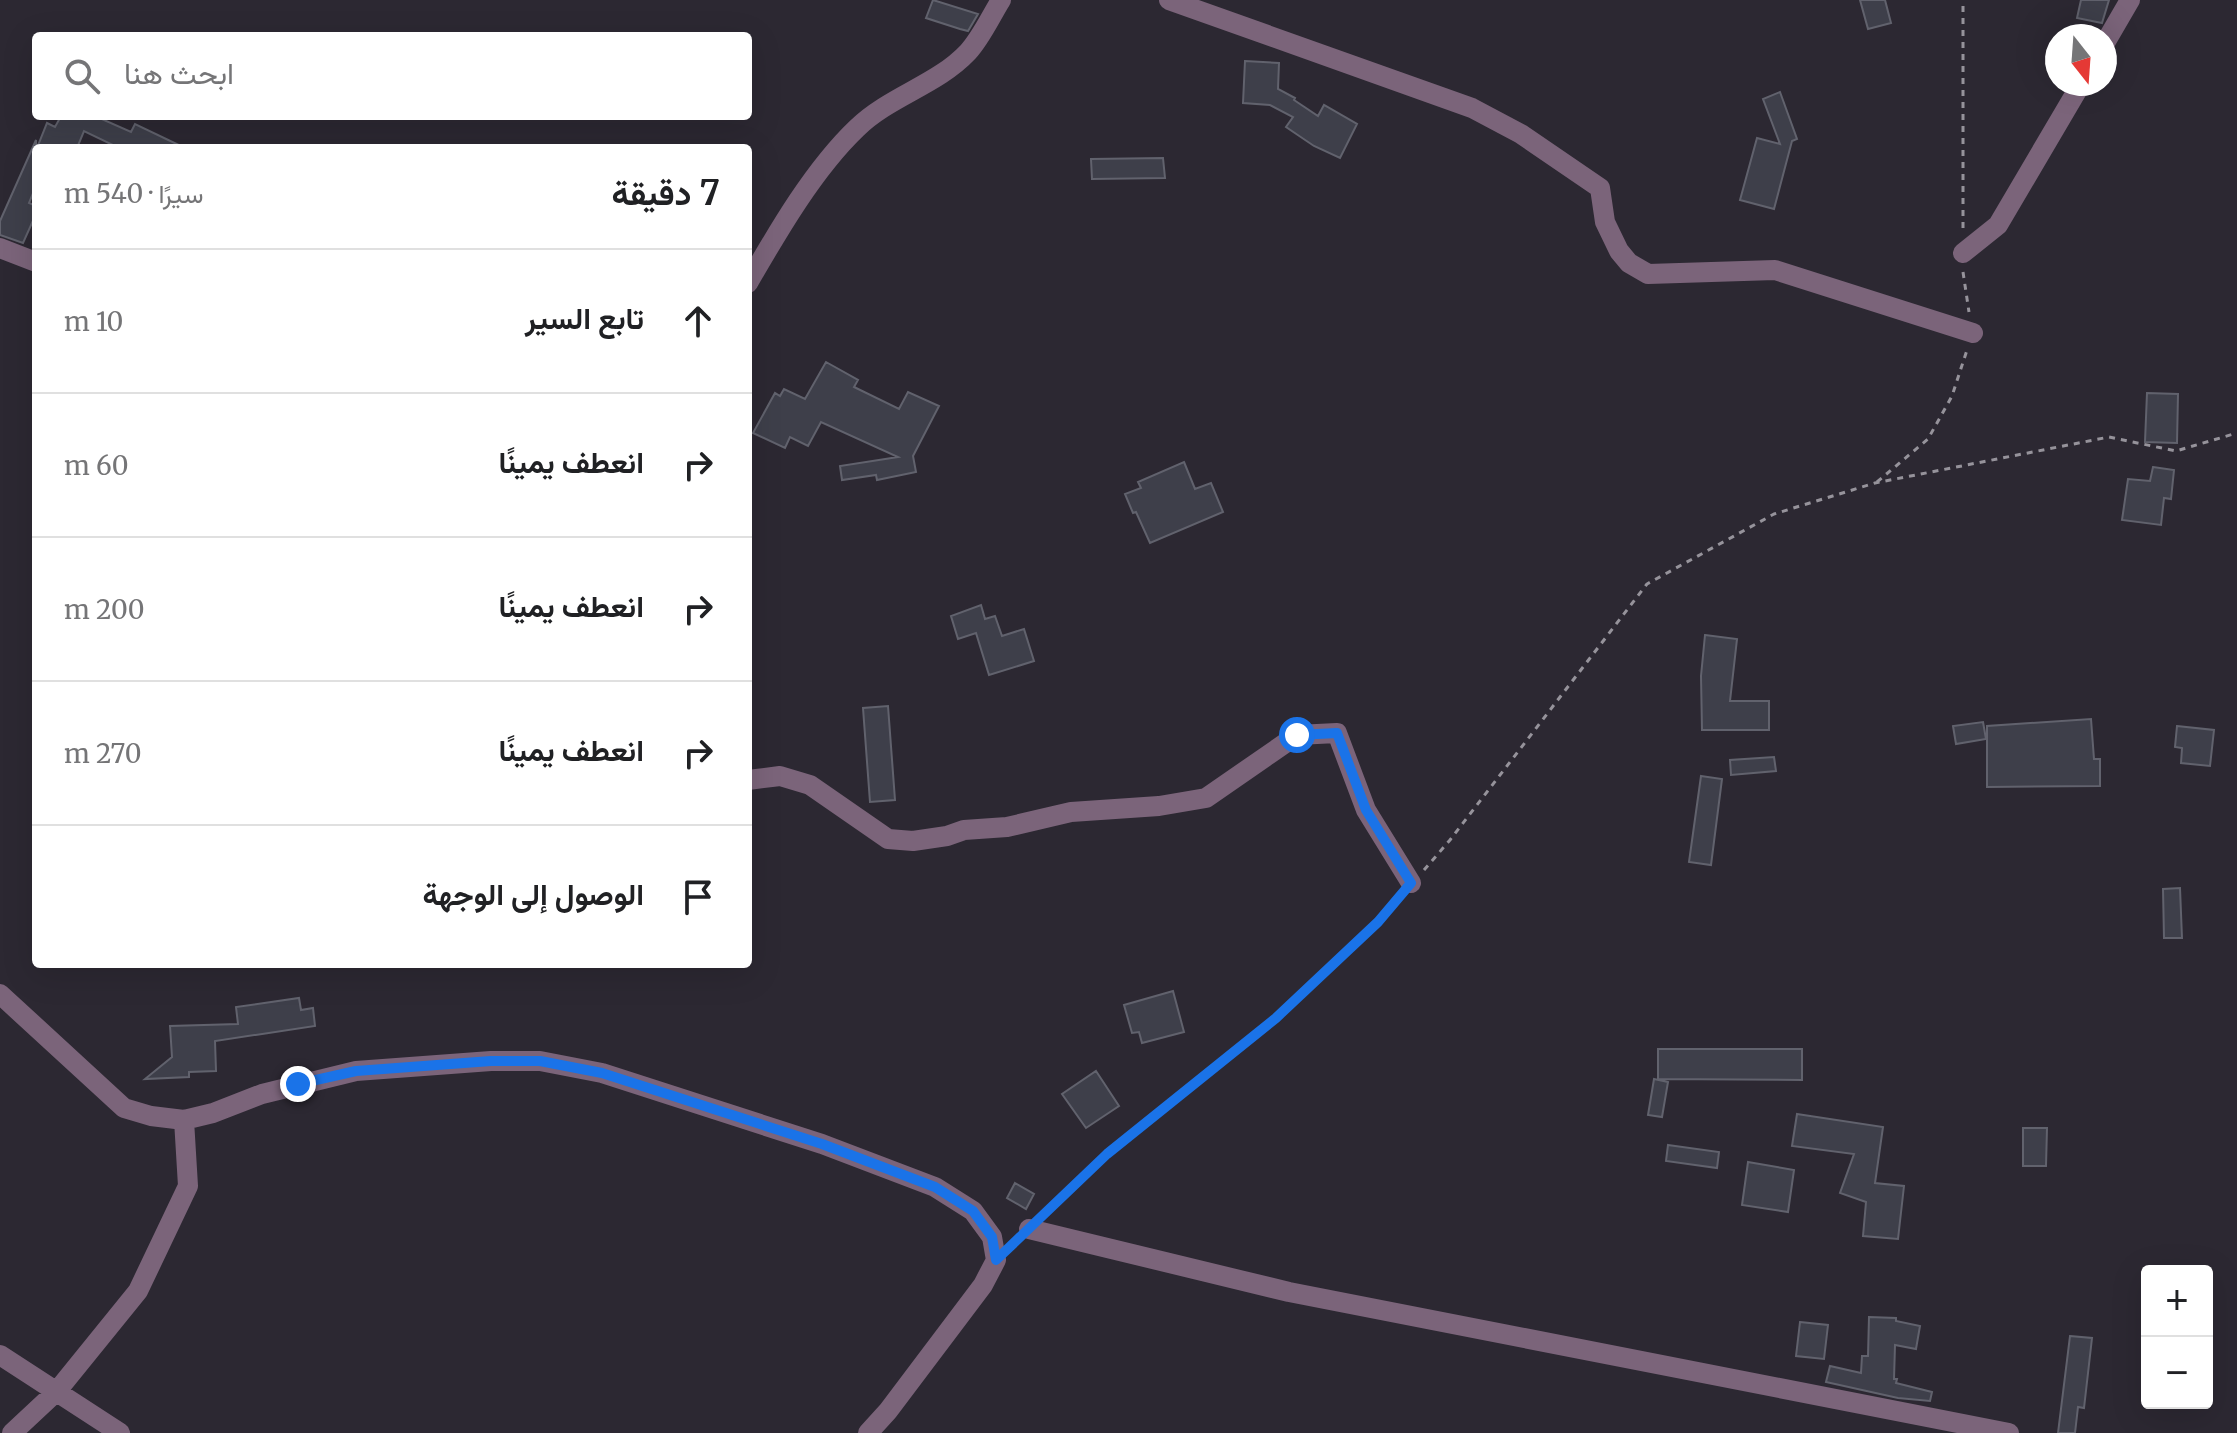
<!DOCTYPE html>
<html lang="ar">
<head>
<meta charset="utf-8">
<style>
  :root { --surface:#fff; --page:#f2f2f2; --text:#202124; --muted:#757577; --line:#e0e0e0 }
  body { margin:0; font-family:Merriweather,Vazirmatn,serif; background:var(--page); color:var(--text); direction:rtl }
  .controls { position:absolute; right:24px; bottom:24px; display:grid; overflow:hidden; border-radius:8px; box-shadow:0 8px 32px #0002 }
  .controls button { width:72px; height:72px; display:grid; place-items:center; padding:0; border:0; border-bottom:2px solid var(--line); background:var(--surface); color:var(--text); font:40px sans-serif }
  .compass { position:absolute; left:2045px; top:24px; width:72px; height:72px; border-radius:50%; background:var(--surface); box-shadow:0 8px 32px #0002; rotate:163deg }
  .stop { position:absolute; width:24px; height:24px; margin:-18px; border:6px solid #1a73e8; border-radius:50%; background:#fff }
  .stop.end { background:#1a73e8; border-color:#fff; box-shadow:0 2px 8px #0008 }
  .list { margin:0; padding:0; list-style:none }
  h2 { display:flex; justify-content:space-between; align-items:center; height:104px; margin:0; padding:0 32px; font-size:34px }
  h2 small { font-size:26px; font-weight:400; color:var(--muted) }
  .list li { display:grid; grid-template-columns:52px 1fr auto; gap:24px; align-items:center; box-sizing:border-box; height:144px; padding:0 32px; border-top:2px solid var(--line) }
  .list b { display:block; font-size:30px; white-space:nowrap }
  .list em { font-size:26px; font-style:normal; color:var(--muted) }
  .icon { flex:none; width:44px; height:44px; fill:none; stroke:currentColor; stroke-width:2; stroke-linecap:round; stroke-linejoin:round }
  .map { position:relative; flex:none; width:2237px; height:1433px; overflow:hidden; direction:ltr }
  .search { position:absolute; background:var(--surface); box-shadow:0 8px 32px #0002; left:32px; top:32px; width:720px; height:88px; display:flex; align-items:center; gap:20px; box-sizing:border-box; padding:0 28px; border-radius:8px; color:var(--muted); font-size:30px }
  .panel { position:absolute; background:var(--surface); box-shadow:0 8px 32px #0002; left:32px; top:144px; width:720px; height:824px; border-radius:8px; direction:rtl }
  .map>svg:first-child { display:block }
  .building { fill:#3e3f4a; stroke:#61626d; stroke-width:2 }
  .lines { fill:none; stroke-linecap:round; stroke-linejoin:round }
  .path { stroke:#96939b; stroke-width:3; stroke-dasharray:6 6; stroke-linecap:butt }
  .minor { stroke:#7b647a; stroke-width:20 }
  .route { stroke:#1a73e8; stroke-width:10 }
</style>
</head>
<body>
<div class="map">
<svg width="2237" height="1433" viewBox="0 0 2237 1433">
  <rect width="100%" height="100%" fill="#2c2832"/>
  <!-- building -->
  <path class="building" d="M933 0 978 14 968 31 960 29 926 18Z
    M1860 0H1885L1891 23 1868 29Z
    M2081 0H2109L2102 23 2077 18Z
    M1245 61 1279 63 1278 89 1295 98 1294 100 1318 116 1324 105 1357 124 1340 158 1314 146 1286 127 1293 117 1270 105 1243 103Z
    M1780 92 1797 139 1792 141 1774 209 1740 200 1757 138 1780 144 1763 99Z
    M56 116H95L131 132 135 124 185 148H119L84 131 77 148H37L47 123 55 127 60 118Z
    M36 140V186L29 203 36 206V214L23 243 0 235V221Z
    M1163 158 1165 178 1092 179 1091 159Z
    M826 362 858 380 854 387 899 409 908 392 939 406 913 456 916 472 877 480 876 475 842 480 840 466 898 457 821 422 808 446 790 437 785 448 753 433 775 393 780 396 784 389 805 399Z
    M2147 393 2178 394 2177 443 2145 442Z
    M1184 462 1195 489 1211 483 1223 512 1150 543 1136 512 1133 513 1125 494 1141 488 1138 482Z
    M2153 467 2174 470 2171 499 2164 498 2161 525 2122 520 2128 479 2150 481Z
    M981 605 985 619 995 616 1002 636 1024 629 1034 661 989 675 976 633 958 639 951 616Z
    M1705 635 1737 639 1730 701H1769V730H1702L1701 676Z
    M888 706 895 800 870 802 863 708Z
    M2091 719 2094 759H2100V786L1987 787V726Z
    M1983 722 1986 739 1956 744 1953 726Z
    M2177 726 2214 730 2210 766 2181 763 2182 748 2175 747Z
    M1774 757 1776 771 1731 775 1730 760Z
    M1701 776 1722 779 1711 865 1689 862Z
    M2180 888 2182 938H2164L2163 889Z
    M1173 991 1184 1032 1142 1043 1139 1032 1132 1033 1124 1005Z
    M299 998 301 1010 313 1008 315 1026 215 1041 216 1071 189 1072V1077L145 1079 172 1057 170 1026 238 1024 236 1007Z
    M1658 1049H1802V1080L1658 1079Z
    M1096 1071 1119 1106 1086 1128 1062 1094Z
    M1654 1079 1668 1082 1662 1117 1648 1115Z
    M1797 1114 1883 1127 1875 1183 1904 1186 1898 1239 1863 1236 1866 1202 1840 1193 1854 1154 1792 1146Z
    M2023 1128H2047L2046 1166H2023Z
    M1668 1145 1719 1152 1717 1168 1666 1161Z
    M1748 1162 1794 1170 1788 1212 1742 1205Z
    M1015 1183 1034 1194 1026 1209 1007 1198Z
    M1869 1317 1896 1318V1321L1920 1326 1916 1349 1895 1345 1894 1379H1897L1896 1383 1932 1392 1930 1401 1898 1398 1826 1382 1830 1366 1861 1373 1862 1356H1868Z
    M1800 1322 1828 1325 1824 1359 1796 1356Z
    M2070 1336 2092 1338 2084 1408 2078 1407 2075 1433H2058Z"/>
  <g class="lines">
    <!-- path -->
    <path class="path" d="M1963 228V0
      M1963 272 1969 312
      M1877 482 1928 439 1952 396 1967 350
      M1424 870 1450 840 1647 584 1774 514 1875 483 2109 437 2176 451 2237 433
      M1045 1213 1107 1154 1276 1018 1378 922 1400 896"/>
    <!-- minor -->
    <path class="minor" d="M1169 0 1472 108 1521 134 1600 188 1605 222 1619 251 1629 263 1648 274 1775 270 1973 333
      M2105 43 2130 0
      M0 248 36 262
      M1963 253 1998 225 2081 84
      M748 283C778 231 814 169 857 128 890 96 937 85 968 52 981 38 991 16 1001 0
      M748 780 780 776 810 785 888 839 913 841 947 836 964 830 1007 827 1071 812 1159 806 1206 798 1297 735 1337 733 1366 810 1411 883
      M0 994 124 1108 151 1116 184 1120 213 1113 262 1094 356 1071 491 1061H540L602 1073 822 1144 935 1187 973 1211 992 1237 996 1260 983 1285 888 1411 868 1433
      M1029 1229 1289 1292 2009 1433
      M0 1355 120 1433
      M12 1433 57 1391 138 1291 188 1186 184 1120"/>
  </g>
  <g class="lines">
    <!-- route -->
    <path class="route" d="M298 1084 356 1071 491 1061H540L602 1073 822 1144 935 1187 973 1211 992 1237 996 1260 1107 1154 1276 1018 1378 922 1411 883 1366 810 1337 733 1297 735"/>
  </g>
</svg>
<div class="controls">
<button>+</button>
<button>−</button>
</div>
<svg class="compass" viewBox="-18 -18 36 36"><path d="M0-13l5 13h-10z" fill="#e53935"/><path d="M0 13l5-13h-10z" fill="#757577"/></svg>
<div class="stop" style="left:1297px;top:735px"></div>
<div class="stop end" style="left:298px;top:1084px"></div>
<div class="search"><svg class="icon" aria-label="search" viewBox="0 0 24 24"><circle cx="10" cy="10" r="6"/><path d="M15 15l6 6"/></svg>ابحث هنا</div>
<section class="panel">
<h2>7 دقيقة<small>سيرًا · 540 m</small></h2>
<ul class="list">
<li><svg class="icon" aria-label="ahead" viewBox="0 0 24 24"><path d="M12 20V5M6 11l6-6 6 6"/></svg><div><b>تابع السير</b></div><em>10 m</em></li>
<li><svg class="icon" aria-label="right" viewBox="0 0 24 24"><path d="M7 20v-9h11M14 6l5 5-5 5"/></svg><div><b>انعطف يمينًا</b></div><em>60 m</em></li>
<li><svg class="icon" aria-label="right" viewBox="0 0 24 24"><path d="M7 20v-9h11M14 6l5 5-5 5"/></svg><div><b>انعطف يمينًا</b></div><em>200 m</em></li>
<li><svg class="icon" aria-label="right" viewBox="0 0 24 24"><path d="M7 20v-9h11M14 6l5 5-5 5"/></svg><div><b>انعطف يمينًا</b></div><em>270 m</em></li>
<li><svg class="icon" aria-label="arrive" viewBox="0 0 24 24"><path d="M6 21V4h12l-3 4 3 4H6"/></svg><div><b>الوصول إلى الوجهة</b></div></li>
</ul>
</section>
</div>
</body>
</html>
